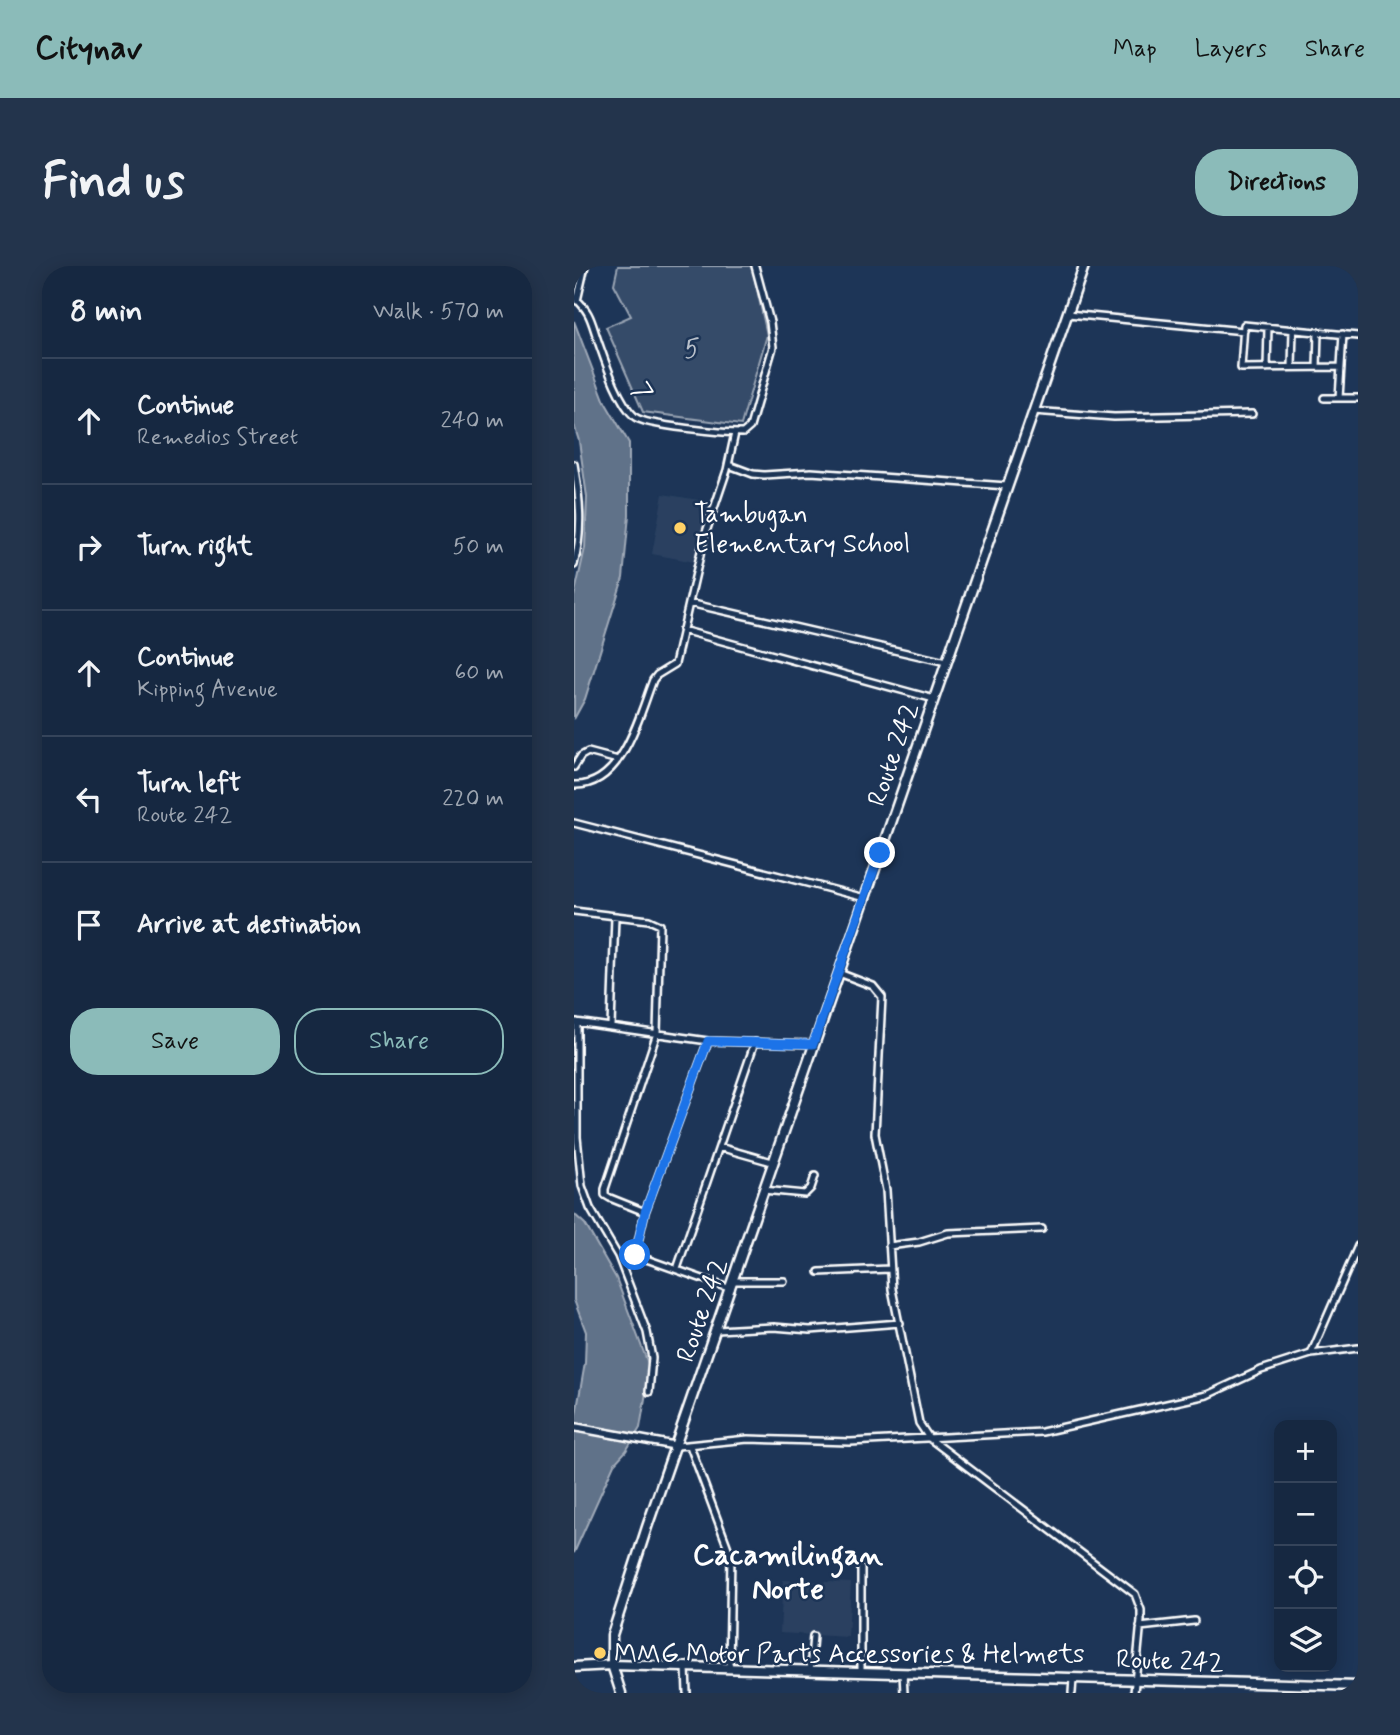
<!DOCTYPE html>
<html lang="en">
<head>
<meta charset="utf-8">
<style>
  :root { --surface:#162841; --page:#23344c; --text:#f1f3f6; --muted:#9ea6b1; --line:#35445a; --accent:#8bbbb9 }
  body { margin:0; font-family:Mynerve,sans-serif; background:var(--page); color:var(--text) }
  .controls { position:absolute; right:21px; bottom:21px; display:grid; overflow:hidden; border-radius:14px; box-shadow:0 4px 18px #0003 }
  .controls button { width:63px; height:63px; display:grid; place-items:center; padding:0; border:0; border-bottom:2px solid var(--line); background:var(--surface); color:var(--text); font:35px sans-serif }
  .stop { position:absolute; width:21px; height:21px; margin:-16px; border:5px solid #1a73e8; border-radius:50%; background:#fff }
  .stop.end { background:#1a73e8; border-color:#fff; box-shadow:0 2px 7px #0008 }
  .list { margin:0; padding:0; list-style:none }
  h2 { display:flex; justify-content:space-between; align-items:center; height:91px; margin:0; padding:0 28px; font-size:30px }
  h2 small { font-size:23px; font-weight:400; color:var(--muted) }
  .list li { display:grid; grid-template-columns:46px 1fr auto; gap:21px; align-items:center; box-sizing:border-box; height:126px; padding:0 28px; border-top:2px solid var(--line) }
  .list b { display:block; font-size:26px; white-space:nowrap }
  .list p { margin:0; font-size:23px; white-space:nowrap; color:var(--muted) }
  .list em { font-size:23px; font-style:normal; color:var(--muted) }
  .actions { display:flex; gap:14px; padding:21px 28px }
  .actions a { flex:1; padding:16px 0; border:2px solid var(--accent); border-radius:28px; text-align:center; font-size:24px; color:var(--accent) }
  .actions .main { background:var(--accent); color:#111 }
  .icon { flex:none; width:38px; height:38px; fill:none; stroke:currentColor; stroke-width:2; stroke-linecap:round; stroke-linejoin:round }
  .map { position:relative; flex:none; width:784px; height:1427px; overflow:hidden; border-radius:28px }
  header { display:flex; align-items:center; gap:42px; box-sizing:border-box; height:98px; padding:0 35px; background:var(--accent); color:#111 }
  header strong { font-size:33px }
  nav { display:flex; gap:38px; margin-inline-start:auto; font-size:24px }
  .intro { display:flex; align-items:center; justify-content:space-between; box-sizing:border-box; height:168px; padding:0 42px }
  h1 { margin:0; font-size:49px }
  .button { padding:18px 32px; border-radius:28px; background:var(--accent); color:#111; font-size:24px; font-weight:700 }
  main { display:flex; gap:42px; padding:0 42px }
  aside { flex:1; background:var(--surface); border-radius:28px; box-shadow:0 4px 18px #0003 }
  .map>svg:first-child { display:block }
  .built { fill:#2a4161 }
  .green { fill:#364b69; stroke:#9aa5b4; stroke-width:2 }
  .water { fill:#617289; stroke:#a0aab8; stroke-width:2 }
  .lines { fill:none; stroke-linecap:round; stroke-linejoin:round }
  .minor-casing { stroke:#fff; stroke-width:10 }
  .tertiary-casing { stroke:#fff; stroke-width:11 }
  .primary-casing { stroke:#fff; stroke-width:13 }
  .trunk-casing { stroke:#fff; stroke-width:13 }
  .minor { stroke:#1d3557; stroke-width:5 }
  .tertiary { stroke:#1d3557; stroke-width:6 }
  .primary { stroke:#1d3557; stroke-width:8 }
  .trunk { stroke:#1d3557; stroke-width:8 }
  .route { stroke:#1a73e8; stroke-width:9 }
  .poi-dot { fill:#ffd166; stroke:#1d3557; stroke-width:2.5 }
  .labels { text-anchor:middle; stroke-width:5; stroke-linejoin:round; paint-order:stroke }
  .park-label { font-size:26px; fill:#b9c0ca; stroke:#1d3557 }
  .street-label { font-size:26px; fill:#fff; stroke:#1d3557 }
  .poi-label { font-size:26px; fill:#fff; stroke:#1d3557; text-anchor:start }
  .quarter-label { font-size:30px; font-weight:bold; fill:#fff; stroke:#1d3557 }
</style>
</head>
<body>
<header>
<strong>Citynav</strong>
<nav><a>Map</a><a>Layers</a><a>Share</a></nav>
</header>
<div class="intro"><h1>Find us</h1><a class="button">Directions</a></div>
<main>
<aside>
<h2>8 min<small>Walk · 570 m</small></h2>
<ul class="list">
<li><svg class="icon" aria-label="ahead" viewBox="0 0 24 24"><path d="M12 20V5M6 11l6-6 6 6"/></svg><div><b>Continue</b><p>Remedios Street</p></div><em>240 m</em></li>
<li><svg class="icon" aria-label="right" viewBox="0 0 24 24"><path d="M7 20v-9h11M14 6l5 5-5 5"/></svg><div><b>Turn right</b></div><em>50 m</em></li>
<li><svg class="icon" aria-label="ahead" viewBox="0 0 24 24"><path d="M12 20V5M6 11l6-6 6 6"/></svg><div><b>Continue</b><p>Kipping Avenue</p></div><em>60 m</em></li>
<li><svg class="icon" aria-label="left" viewBox="0 0 24 24"><path d="M17 20v-9H6M10 6l-5 5 5 5"/></svg><div><b>Turn left</b><p>Route 242</p></div><em>220 m</em></li>
<li><svg class="icon" aria-label="arrive" viewBox="0 0 24 24"><path d="M6 21V4h12l-3 4 3 4H6"/></svg><div><b>Arrive at destination</b></div></li>
</ul>
<div class="actions"><a class="main">Save</a><a>Share</a></div>
</aside>
<div class="map">
<svg width="784" height="1427" viewBox="0 0 784 1427">
  <rect width="100%" height="100%" fill="#1d3557"/>
  <filter id="ink" filterUnits="userSpaceOnUse"><feTurbulence type="fractalNoise" baseFrequency=".0143" numOctaves="2"/><feDisplacementMap in="SourceGraphic" scale="14" xChannelSelector="R" yChannelSelector="G"/><feConvolveMatrix kernelMatrix="1 2 1 2 8 2 1 2 1" color-interpolation-filters="sRGB"/></filter>
  <g filter="url(#ink)">
    <!-- built -->
    <path class="built" d="M89 228 137 236 121 296 78 288Z
      M209 1314 277 1317 274 1371 206 1367Z"/>
    <!-- green -->
    <path class="green" d="M44 0H178L193 69 167 159 69 146 32 61 57 50 40 18Z"/>
    <!-- water -->
    <path class="water" d="M0 55 31 136 55 177V249L49 312 11 433 0 453V331L11 282 13 231 5 175 0 159Z
      M0 948 11 958 42 1012 76 1103 66 1162 52 1185 40 1198 0 1287V1160L11 1097 12 1066 0 1034Z"/>
    <g class="lines">
      <defs>
        <path id="minor" d="M0 31C18 47 17 56 25 78 32 98 45 137 61 151 73 160 151 167 169 167L176 161 199 81 196 56 181 0
          M3 35 11 0
          M494 48 670 65
          M718 101 719 63
          M743 101 744 66
          M767 101 667 102 670 59 784 70
          M693 102 694 61
          M750 132H784
          M765 132 769 68
          M459 145 540 151 678 148
          M0 198C6 232 9 264 0 299
          M155 199 179 208 190 209 237 206 433 220
          M115 337 372 396
          M108 364 360 433
          M0 501 7 490 14 486 44 494
          M0 519C48 521 65 450 79 414L83 409 101 398 130 272 153 204 161 167
          M0 557 291 632
          M0 645 75 654 86 659 83 767 31 923V929L36 932 71 946
          M265 707 299 720 308 731 301 868 312 924 318 1023 345 1157 355 1172 561 1328 567 1344V1355L560 1427
          M2 756 134 775 239 778
          M3 756V871L8 920 16 942 44 990 73 1066 78 1092 75 1126
          M37 760 41 651
          M145 881 198 896
          M189 924 231 928 237 922 241 910
          M315 980 345 976 374 967 468 963
          M61 989 71 946 134 775
          M44 990 61 989 157 1023
          M103 1003 181 776
          M245 1006 315 1003
          M160 1015H210
          M143 1064 200 1061 236 1064 326 1057
          M737 1088 784 980
          M103 1180 174 1173 276 1176 468 1166 633 1129 687 1104 737 1088 784 1082
          M116 1180 157 1290 155 1403
          M566 1361 620 1355
          M112 1401 113 1427
          M236 1405 239 1370
          M287 1406V1302
          M329 1407 330 1427
          M498 1427 499 1412"/>
        <path id="tertiary" d="M0 1161 103 1180"/>
        <path id="primary" d="M510 0 73 1261 38 1369V1399L784 1420"/>
        <path id="trunk" d="M0 1401 38 1399 47 1427"/>
      </defs>
      <!-- minor casing -->
      <use href="#minor" class="minor-casing"/>
      <!-- tertiary casing -->
      <use href="#tertiary" class="tertiary-casing"/>
      <!-- primary casing -->
      <use href="#primary" class="primary-casing"/>
      <!-- trunk casing -->
      <use href="#trunk" class="trunk-casing"/>
      <!-- minor -->
      <use href="#minor" class="minor"/>
      <!-- tertiary -->
      <use href="#tertiary" class="tertiary"/>
      <!-- primary -->
      <use href="#primary" class="primary"/>
      <!-- trunk -->
      <use href="#trunk" class="trunk"/>
    </g>
  </g>
  <g class="lines" filter="url(#ink)">
    <!-- route -->
    <path class="route" d="M61 989 71 946 134 775 239 778 306 587"/>
  </g>
  <!-- markers -->
  <g class="poi-dot">
    <circle cx="106" cy="262" r="7"/>
    <circle cx="26" cy="1387" r="7"/>
  </g>
  <g class="labels">
    <!-- park labels -->
    <g class="park-label">
      <text x="118" y="91">5</text>
    </g>
    <!-- street labels -->
    <g class="street-label">
      <text transform="translate(69 125) rotate(56)" y="9">7</text>
      <text transform="translate(318 488) rotate(-71)" y="9">Route 242</text>
      <text transform="translate(127 1044) rotate(-71)" y="9">Route 242</text>
      <text transform="translate(596 1394) rotate(2)" y="9">Route 242</text>
    </g>
    <!-- poi labels -->
    <g class="poi-label">
      <text x="120" y="256">Tambugan<tspan x="120" dy="30">Elementary School</tspan></text>
      <text x="40" y="1396">MMG Motor Parts Accessories &amp; Helmets</text>
    </g>
    <!-- quarter labels -->
    <g class="quarter-label">
      <text x="214" y="1298">Cacamilingan<tspan x="214" dy="34">Norte</tspan></text>
    </g>
  </g>
</svg>
<div class="controls">
<button>+</button>
<button>−</button>
<button><svg class="icon" aria-label="locate" viewBox="0 0 24 24"><circle cx="12" cy="12" r="6"/><path d="M12 2v4M12 18v4M2 12h4M18 12h4"/></svg></button>
<button><svg class="icon" aria-label="layers" viewBox="0 0 24 24"><path d="M12 4l9 5-9 5-9-5zM3 14l9 5 9-5"/></svg></button>
</div>
<div class="stop" style="left:61px;top:989px"></div>
<div class="stop end" style="left:306px;top:587px"></div>
</div>
</main>
</body>
</html>
